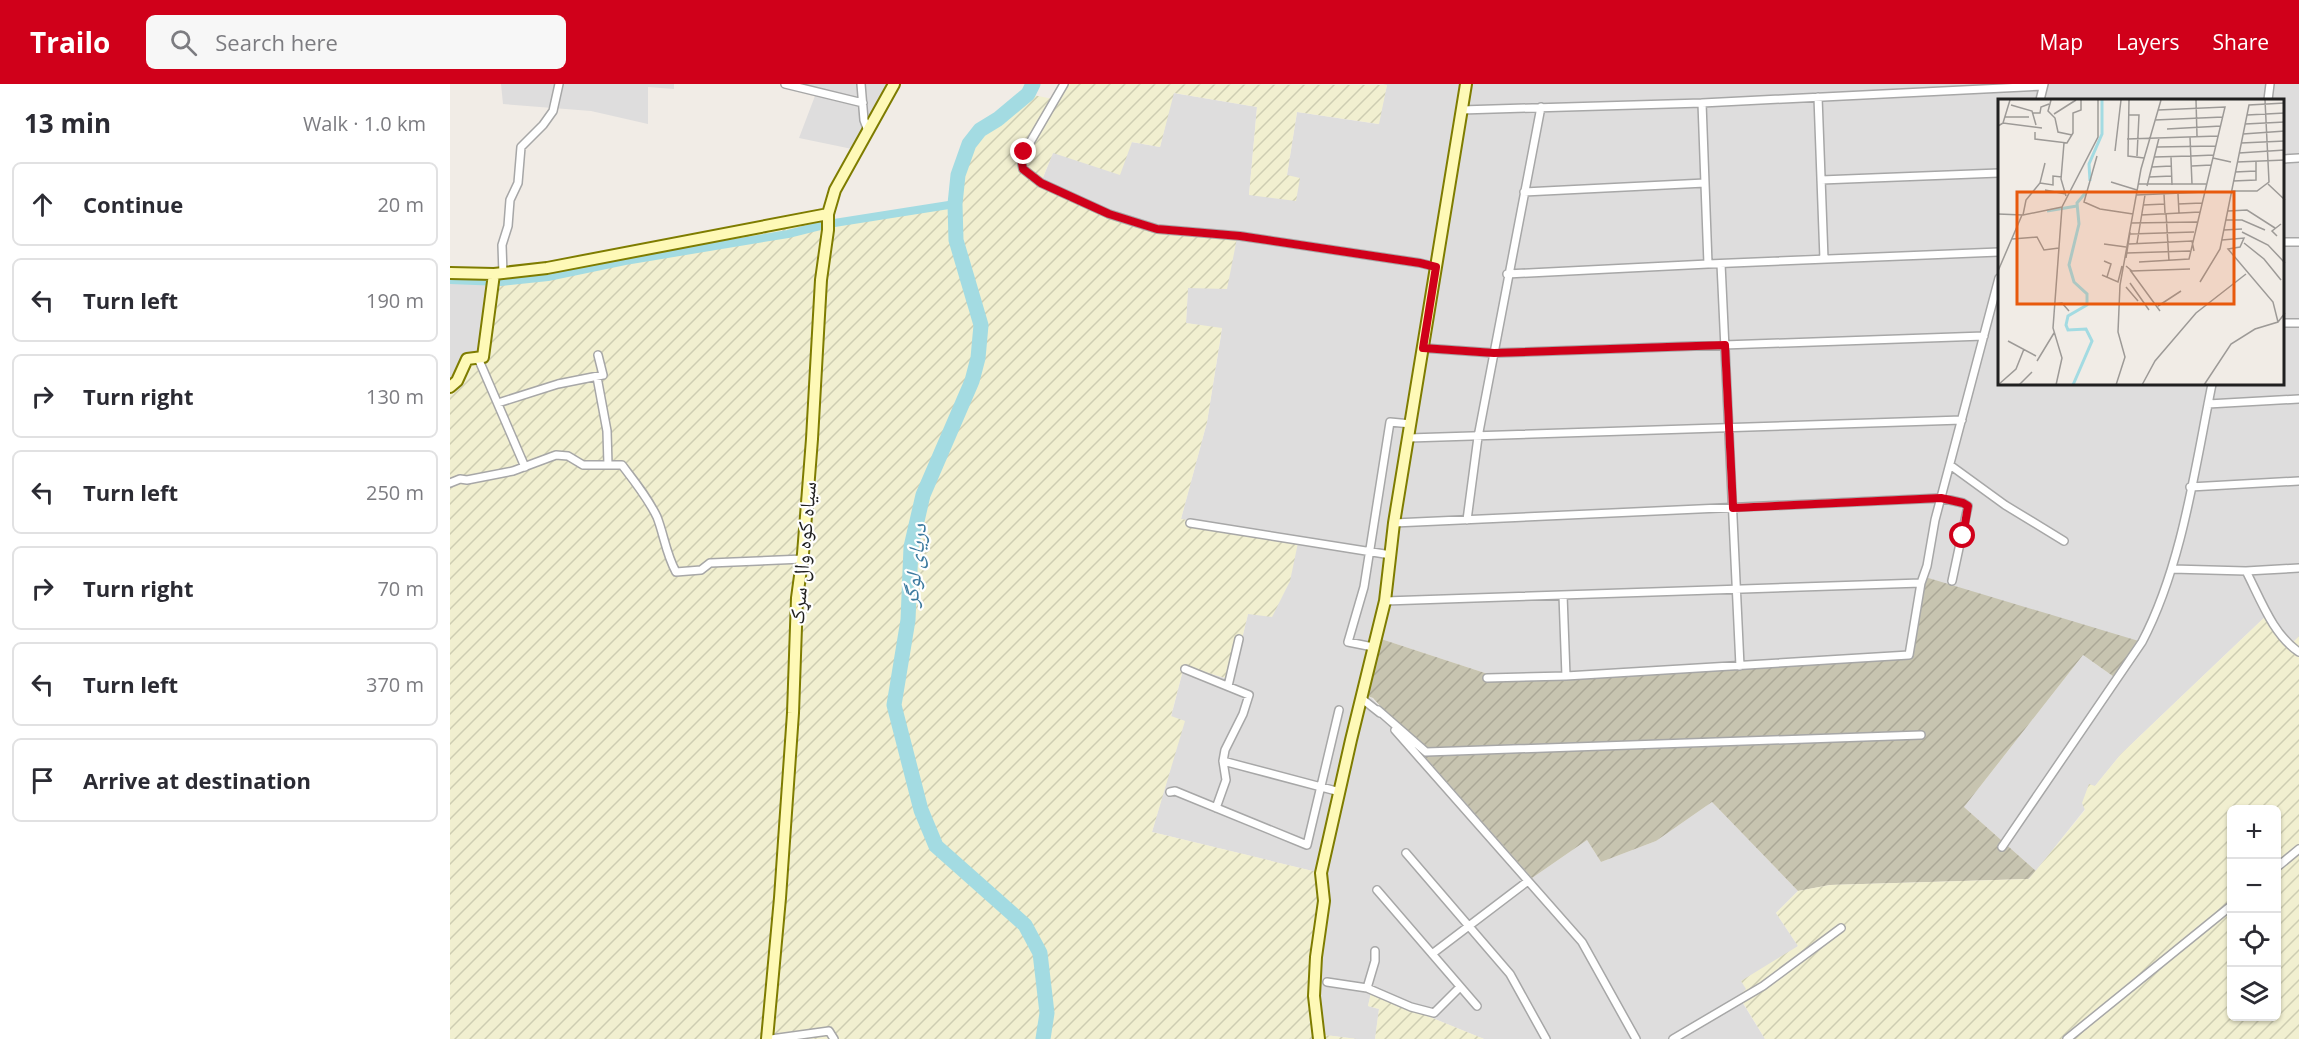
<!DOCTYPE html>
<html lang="en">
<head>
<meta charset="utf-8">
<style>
  :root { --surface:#fff; --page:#f7f7f7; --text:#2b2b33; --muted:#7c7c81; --line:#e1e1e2; --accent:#d0001a }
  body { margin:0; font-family:"Open Sans","Noto Naskh Arabic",sans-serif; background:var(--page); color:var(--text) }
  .controls { position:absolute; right:18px; bottom:18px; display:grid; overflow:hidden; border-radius:9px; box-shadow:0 2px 4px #0004 }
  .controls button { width:54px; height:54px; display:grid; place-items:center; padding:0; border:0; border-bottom:2px solid var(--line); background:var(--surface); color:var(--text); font:30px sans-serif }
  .stop { position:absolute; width:18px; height:18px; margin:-14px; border:4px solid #d0001a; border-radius:50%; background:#fff }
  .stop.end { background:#d0001a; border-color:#fff; box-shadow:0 2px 6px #0008 }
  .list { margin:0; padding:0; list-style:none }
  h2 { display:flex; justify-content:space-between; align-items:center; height:78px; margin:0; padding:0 24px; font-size:26px }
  h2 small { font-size:20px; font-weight:400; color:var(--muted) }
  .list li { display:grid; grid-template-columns:39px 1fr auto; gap:18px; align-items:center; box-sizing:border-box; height:84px; margin:0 12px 12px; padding:0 12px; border:2px solid var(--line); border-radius:9px }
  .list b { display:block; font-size:22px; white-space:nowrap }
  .list em { font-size:20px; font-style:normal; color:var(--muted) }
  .icon { flex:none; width:33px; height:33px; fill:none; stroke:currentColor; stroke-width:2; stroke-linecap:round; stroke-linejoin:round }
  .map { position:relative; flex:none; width:1849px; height:955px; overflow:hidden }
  header { display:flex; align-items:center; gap:36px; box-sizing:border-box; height:84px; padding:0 30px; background:var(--accent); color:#fff }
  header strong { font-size:28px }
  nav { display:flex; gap:33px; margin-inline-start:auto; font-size:21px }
  .search { width:420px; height:54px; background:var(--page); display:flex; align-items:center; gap:15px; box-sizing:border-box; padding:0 21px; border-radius:9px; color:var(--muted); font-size:22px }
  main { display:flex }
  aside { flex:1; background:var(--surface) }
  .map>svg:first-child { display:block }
  .residential { fill:#dedddd; fill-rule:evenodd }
  .construction { fill:url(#construction-furrows) }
  .farmland { fill:url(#farmland-furrows); fill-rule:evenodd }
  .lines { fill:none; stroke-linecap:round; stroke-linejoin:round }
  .canal { stroke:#a3dbe2; stroke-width:8 }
  .river { stroke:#a3dbe2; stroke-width:15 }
  .street-casing { stroke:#a7a7a7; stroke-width:10 }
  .secondary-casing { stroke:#7e7c00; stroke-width:14 }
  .street { stroke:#fff; stroke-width:7 }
  .secondary { stroke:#fef9b7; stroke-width:10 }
  .route { stroke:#d0001a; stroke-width:8 }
  .labels { text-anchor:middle; stroke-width:4.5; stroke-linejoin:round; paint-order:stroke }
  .street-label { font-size:21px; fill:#202020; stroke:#fff }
  .water-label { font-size:22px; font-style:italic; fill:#3c7a9f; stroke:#fff }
  .inset-river { fill:none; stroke:#a3dbe2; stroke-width:3 }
  .inset-road { fill:none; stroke:#9d9a97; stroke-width:1.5 }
  .view { fill:#e8590c; fill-opacity:0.15; stroke:#e8590c; stroke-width:3 }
  .inset-edge { fill:none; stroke:#202020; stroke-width:3 }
</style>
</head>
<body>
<header>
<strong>Trailo</strong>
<div class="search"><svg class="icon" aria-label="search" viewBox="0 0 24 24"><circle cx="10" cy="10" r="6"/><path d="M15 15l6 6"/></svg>Search here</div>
<nav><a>Map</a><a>Layers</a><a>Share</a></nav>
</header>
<main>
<aside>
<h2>13 min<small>Walk · 1.0 km</small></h2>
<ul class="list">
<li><svg class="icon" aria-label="ahead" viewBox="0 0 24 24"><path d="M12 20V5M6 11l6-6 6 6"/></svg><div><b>Continue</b></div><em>20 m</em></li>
<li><svg class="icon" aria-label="left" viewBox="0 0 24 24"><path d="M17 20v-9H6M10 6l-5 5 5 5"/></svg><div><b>Turn left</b></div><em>190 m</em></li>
<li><svg class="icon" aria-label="right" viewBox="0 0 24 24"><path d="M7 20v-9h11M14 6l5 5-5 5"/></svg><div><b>Turn right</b></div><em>130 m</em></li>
<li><svg class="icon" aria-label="left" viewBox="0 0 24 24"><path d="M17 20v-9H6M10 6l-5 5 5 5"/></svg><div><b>Turn left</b></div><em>250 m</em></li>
<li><svg class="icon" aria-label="right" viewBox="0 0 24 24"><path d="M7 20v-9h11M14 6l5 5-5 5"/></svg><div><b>Turn right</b></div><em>70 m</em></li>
<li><svg class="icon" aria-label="left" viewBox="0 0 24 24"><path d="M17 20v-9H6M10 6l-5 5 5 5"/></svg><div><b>Turn left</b></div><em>370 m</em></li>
<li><svg class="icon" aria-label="arrive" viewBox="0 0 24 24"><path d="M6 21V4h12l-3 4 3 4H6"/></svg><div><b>Arrive at destination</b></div></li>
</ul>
</aside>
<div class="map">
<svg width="1849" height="955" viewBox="0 0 1849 955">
  <defs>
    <pattern id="construction-furrows" width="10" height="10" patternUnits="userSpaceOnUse" patternTransform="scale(1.5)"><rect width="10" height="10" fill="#c7c4b0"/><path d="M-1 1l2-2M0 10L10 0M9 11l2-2" fill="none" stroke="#aba897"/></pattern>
    <pattern id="farmland-furrows" width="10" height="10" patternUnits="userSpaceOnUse" patternTransform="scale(1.5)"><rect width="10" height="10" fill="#f1efd0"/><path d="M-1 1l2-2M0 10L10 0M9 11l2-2" fill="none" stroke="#cecdb2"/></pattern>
  </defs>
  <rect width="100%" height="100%" fill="#f1ece6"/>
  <!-- residential -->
  <path class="residential" d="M51 0H224V5L198 3V40L141 27 53 20Z
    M334 0H444L407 66 349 54 368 4Z
    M933 0H1849V552L1839 562 1818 530 1671 670 1645 702 1635 725 1586 787 1514 723 1633 571 1667 595 1692 559 1116 592 1038 590 925 553 912 610 922 614 1082 794 1137 756 1151 778 1206 757 1262 718 1348 807 1326 829 1348 862 1289 913 1315 955H1034L921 909 918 922 929 925 925 955H907L867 950 871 789 702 748 734 637 721 633 734 582 782 596 798 530 848 454 731 435 757 338 772 245 736 239 738 204 707 147 591 99 603 69 681 58 710 63 723 9 807 23 799 111 837 91 847 28 928 40 937 1ZM1549 16H1832V300H1549Z
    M0 189 44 190 33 273 0 303Z"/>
  <!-- construction -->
  <path class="construction" d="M1475 493 1692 558 1667 595 1633 571 1514 723 1586 787 1578 795 1380 801 1348 807 1262 718 1206 757 1151 778 1137 756 1082 794 923 614 912 610 925 553 1038 590 1116 592 1459 571Z"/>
  <!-- farmland -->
  <path class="farmland" d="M614 0 937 1 929 40 847 28 837 91 850 94 846 117 799 111 807 23 724 9 710 63 682 58 670 91 603 69 591 98 676 138 787 154 777 205 738 204 736 239 772 244 757 338 731 435 849 454 840 497 822 533 798 530 782 596 734 582 721 632 735 637 702 748 871 789 867 950 907 955H0V303L17 275 33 273 44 190 378 130 379 140 505 120 508 91 519 60 530 46 548 35 578 10 603 15Z
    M1818 530 1840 562 1849 552V955H1315L1289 912 1296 905 1291 897 1348 862 1326 829 1348 807 1380 801 1579 795 1635 726 1632 719 1639 700 1645 702 1671 670ZM1782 726H1826V932H1782Z
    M921 909 1034 955H925L929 925 918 922Z"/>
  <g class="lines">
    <!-- canal -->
    <path class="canal" d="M0 196 51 198 98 193 175 177 338 150 378 140 505 120"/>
    <!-- river -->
    <path class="river" d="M583 0 578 10 548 35 530 46 519 60 508 91 505 120 506 156 531 241 528 274 522 297 473 411 461 463 458 536 444 621 471 726 486 762 575 841 590 869 597 929 593 955"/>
    <defs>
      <path id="street" d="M335 0 413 19
        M411 0 414 36 418 47
        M614 0 571 74 573 85 591 99 659 130 707 145 790 152 970 179 986 183
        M1368 13 1374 175
        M1590 16 1594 0
        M1818 16 1820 0
        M1252 19 1258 180
        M1011 26 1252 19 1593 2
        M1832 75 1849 74
        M1371 96 1549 89
        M1074 108 1255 99
        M1832 158H1849
        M1271 180 1290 582
        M53 190 52 161 58 142 60 116 68 99 71 63 93 41 103 27 109 0
        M1057 190 1258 180 1549 168
        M1832 239H1849
        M973 264 1044 269 1534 252
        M28 274 75 383
        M147 293 157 347 158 381
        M48 319 108 300 153 291 148 271
        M1758 320 1849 315
        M959 354 1512 336
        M1500 381 1555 421 1614 457
        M0 399 10 395 17 396 63 387 106 371 118 372 133 381H172C185 398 198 414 207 433 214 451 216 470 226 488L251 486 260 479 353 475
        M1740 403 1849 397
        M1017 436 1028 353 1091 23
        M740 439 941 471
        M944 439 1491 414 1513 419 1518 422 1502 497
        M1849 484 1796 487C1810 514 1823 551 1849 568
        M1722 485 1796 487
        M1113 511 1116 592
        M935 517 1471 499
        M923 563 898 558 914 503 940 338 961 340
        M735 585 799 611 793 630 775 666 773 677 776 696 766 724
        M1037 594 1116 592 1459 571 1471 499 1477 482 1485 436 1549 194
        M778 602 789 555
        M911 614 930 629
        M928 626 976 668 1471 651
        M945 646 1132 858 1186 955
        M773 677 890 708
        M720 708 725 707 857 761 889 626
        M1552 763 1692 558C1732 482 1745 384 1762 300
        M956 769 1060 890 1096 955
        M1826 784 1849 765
        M927 806 1027 922
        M982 870 1078 797
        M877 898 917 904 961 923 984 929 1010 903
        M917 904 925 877V867
        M321 955 379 947 384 955
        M1223 955 1313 902 1391 844
        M1617 955 1782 821"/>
      <path id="secondary" d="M0 189 44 190 97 184 378 130
        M0 303 7 297 17 275 33 273 44 190
        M317 955 330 814 343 629 347 514 353 470 362 355 371 196 378 146V130L385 106 444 0
        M869 955 864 912 866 873 874 817 871 789 901 656 935 517 944 439 1016 0"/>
    </defs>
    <!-- street casing -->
    <use href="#street" class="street-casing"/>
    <!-- secondary casing -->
    <use href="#secondary" class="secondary-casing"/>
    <!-- street -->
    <use href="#street" class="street"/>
    <!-- secondary -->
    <use href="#secondary" class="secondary"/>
  </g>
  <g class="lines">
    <!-- route -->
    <path class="route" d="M574 68 571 74 573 85 591 99 659 130 707 145 790 152 970 179 986 183 973 264 1044 269 1275 261 1283 424 1491 414 1513 419 1518 422 1513 452"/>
  </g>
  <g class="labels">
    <!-- street labels -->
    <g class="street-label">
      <text transform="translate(353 469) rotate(-85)" y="7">سیاه کوه وال سړک</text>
    </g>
    <!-- water labels -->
    <g class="water-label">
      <text transform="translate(464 481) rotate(-84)" y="8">دریای لوگر</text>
    </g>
  </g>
  <!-- overview -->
  <g transform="translate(1548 15)">
    <rect width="286" height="286" fill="#f1ece6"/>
    <path class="inset-river" d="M92 82 91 65 104 35V1M49 112 79 107M75 286 94 242 88 230 70 231 68 226 70 217 89 206V195L76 183 71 166 81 125 79 104 89 92"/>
    <path class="inset-road" d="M53 1 50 12 57 19 60 33 74 36M131 1 130 57 146 59M198 1 199 37M13 6 34 12 38 26M34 14H42L43 8 51 5M56 15 78 1M130 16H141L139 57M249 16 287 14M7 18H31M157 21 225 18M5 24 12 1M247 25 287 23M0 27 5 24 44 29M169 30 223 27M37 33V40L69 44 75 34V14L83 11V1M245 35 287 32M192 38 194 85M129 40 220 37M66 44 63 80 68 97M243 44 287 42M159 48 218 47M117 52 123 1M241 54 287 51M99 57 86 103 102 110 135 115M193 57 216 56M156 58 193 57M173 58 174 86M215 59 233 63M239 63 287 61M194 67 213 66M154 68 173 67M237 73 258 72M151 78 174 77M235 82 258 81V62M113 83 139 91M42 84 55 86V77L64 78M140 85H208M270 85 287 101M149 87 161 39M47 91 68 95M233 92H259L271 83 267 1M166 95 167 114M180 95 181 114M138 96 206 93M180 105 204 104M145 106 167 105M230 112 249 111 277 129M168 114 171 162M0 115 25 116 64 108M25 116 28 101 42 84 47 64M143 116 202 113M228 121H244L267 131M133 124 199 123M226 131 244 130M244 133 270 146 287 164M132 135 196 133M279 137 274 132 283 125M14 140 39 138 46 151 61 149M224 141 246 139 242 148 230 150 275 203 280 223M139 144 147 96M246 144 266 160 283 181M106 145 128 148M131 145 194 142 196 152M129 154 192 152M128 159 132 133M106 162 113 165 109 178M141 163 191 160 227 8 160 11M128 167 134 172 192 170M132 171 162 212M0 172 24 116M104 176 120 183 124 167M202 183 222 150 251 6 287 4M132 184 151 211M128 188 140 202M56 205 64 204 71 212M160 207 183 192M10 242 38 257M39 262 56 234M0 286 18 270 26 250M21 286 34 273M58 286 64 259 55 229 64 108 100 38V1M118 286 127 258 120 233 122 186 143 70 163 1M144 286 157 262 198 214 248 175M206 286 233 245 257 230 280 223 287 214"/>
    <path class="view" d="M19 93H236V205H19Z"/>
    <rect width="286" height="286" class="inset-edge"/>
  </g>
</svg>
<div class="controls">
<button>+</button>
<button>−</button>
<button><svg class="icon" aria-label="locate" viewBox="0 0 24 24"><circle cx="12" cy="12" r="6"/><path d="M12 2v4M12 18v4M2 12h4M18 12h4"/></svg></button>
<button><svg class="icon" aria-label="layers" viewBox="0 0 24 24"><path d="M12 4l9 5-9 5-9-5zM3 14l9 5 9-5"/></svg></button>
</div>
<div class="stop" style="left:1513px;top:452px"></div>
<div class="stop end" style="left:574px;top:68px"></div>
</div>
</main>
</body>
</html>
